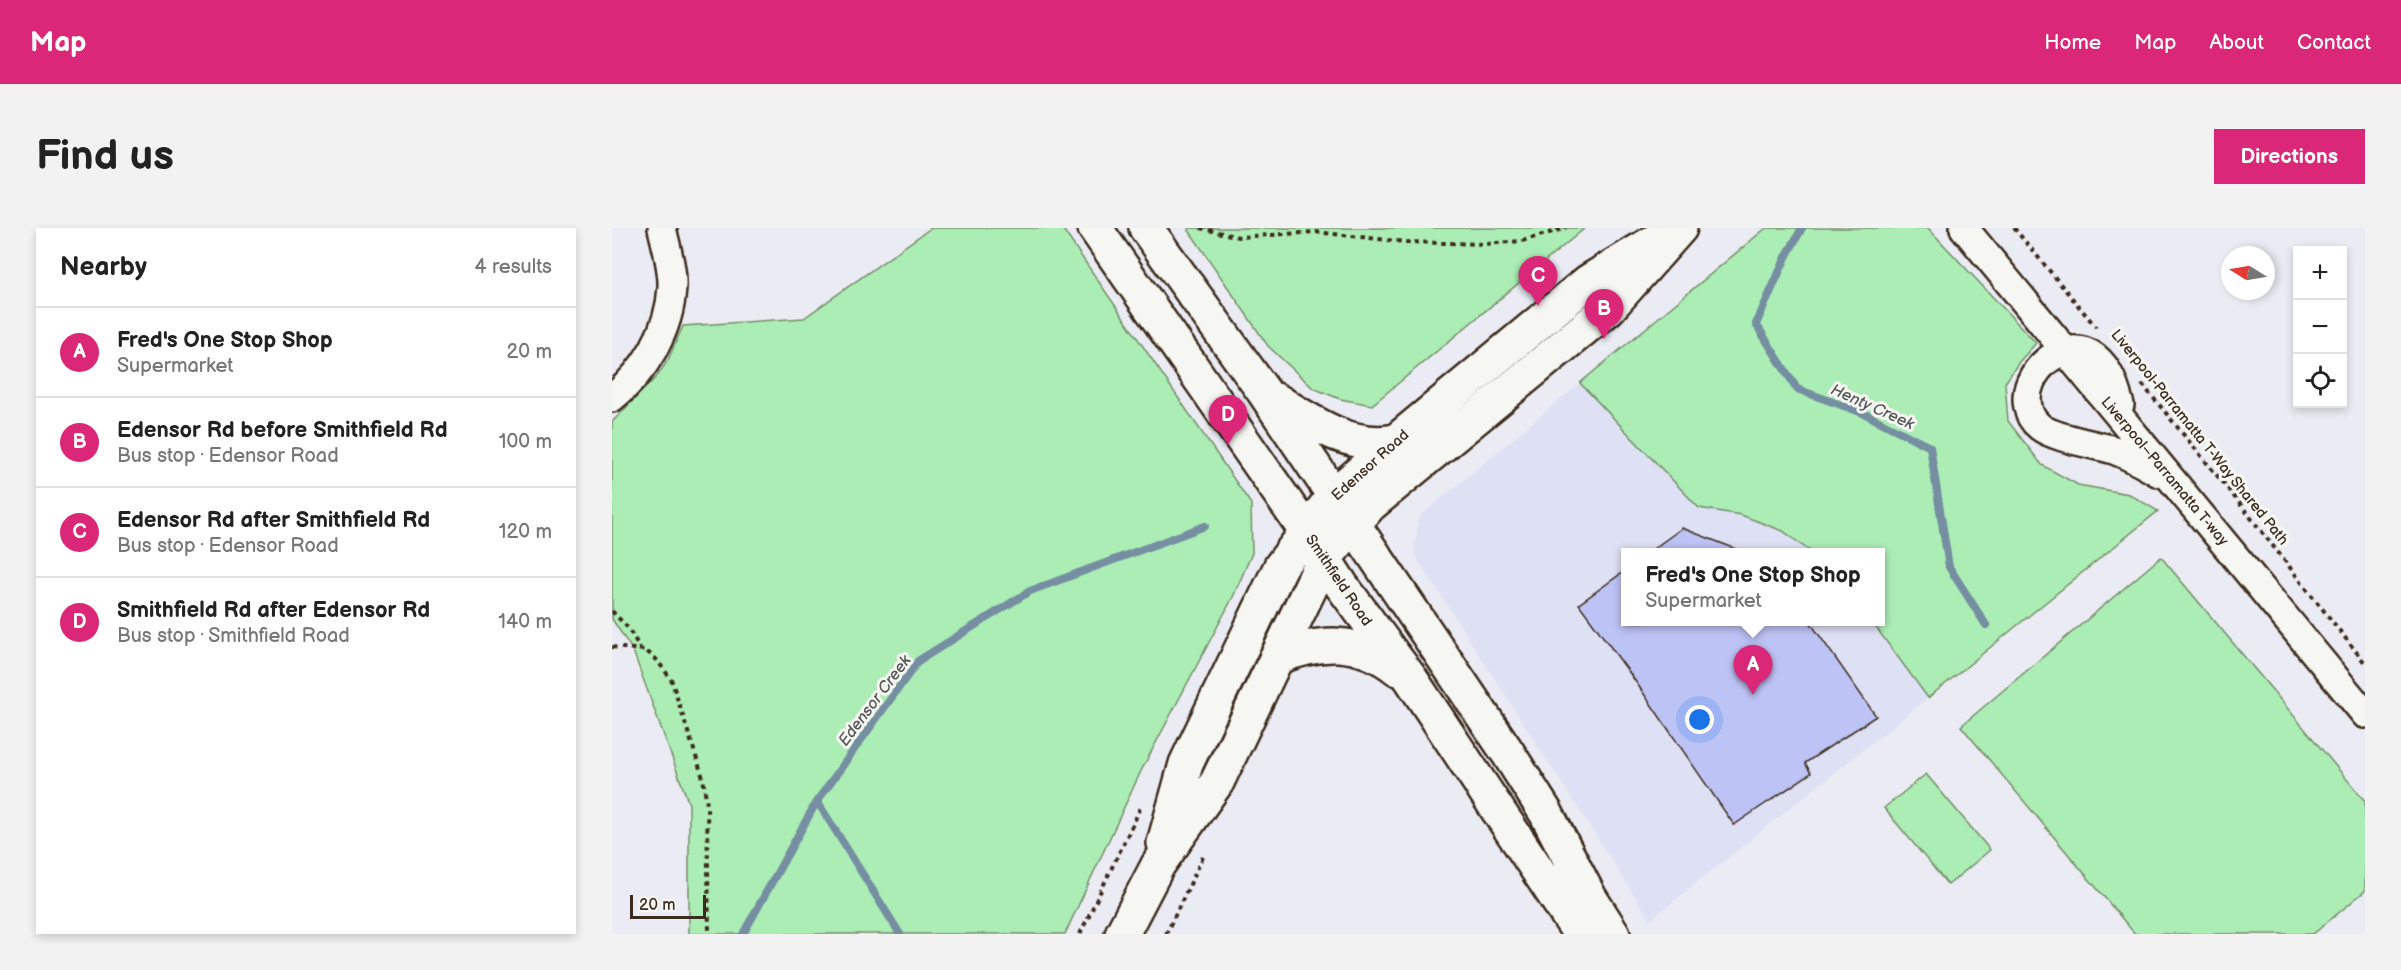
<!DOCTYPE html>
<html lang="en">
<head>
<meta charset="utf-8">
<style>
  :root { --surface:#fff; --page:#f2f2f2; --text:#222; --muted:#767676; --line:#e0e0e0; --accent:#db2777 }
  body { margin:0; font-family:"Balsamiq Sans",sans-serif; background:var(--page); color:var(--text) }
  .controls { position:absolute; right:18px; top:18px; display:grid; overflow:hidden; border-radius:0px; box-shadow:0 3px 9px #0003 }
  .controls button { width:54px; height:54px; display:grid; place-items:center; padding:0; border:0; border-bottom:2px solid var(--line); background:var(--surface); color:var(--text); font:30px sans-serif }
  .compass { position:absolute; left:1609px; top:18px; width:54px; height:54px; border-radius:50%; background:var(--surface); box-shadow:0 3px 9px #0003; rotate:281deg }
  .scale { position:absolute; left:18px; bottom:15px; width:76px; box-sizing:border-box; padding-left:6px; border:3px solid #3b2a1e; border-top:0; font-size:16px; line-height:21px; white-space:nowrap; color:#3b2a1e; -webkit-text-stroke:4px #f6f6f2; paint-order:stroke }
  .you { position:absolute; left:1088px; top:492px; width:21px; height:21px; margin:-15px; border:4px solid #fff; border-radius:50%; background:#1a73e8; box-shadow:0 0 0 9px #1a73e833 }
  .badge { display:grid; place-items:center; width:39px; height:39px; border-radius:50%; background:var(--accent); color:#fff; font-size:20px; font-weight:700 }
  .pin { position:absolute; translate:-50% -50px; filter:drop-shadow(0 2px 3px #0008) }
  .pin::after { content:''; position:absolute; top:32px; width:21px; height:18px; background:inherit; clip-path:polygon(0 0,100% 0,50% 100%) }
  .popup { position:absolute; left:1009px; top:320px; width:264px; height:78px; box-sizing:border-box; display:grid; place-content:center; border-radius:0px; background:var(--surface); filter:drop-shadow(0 2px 4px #0005); font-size:20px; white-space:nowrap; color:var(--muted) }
  .popup b { font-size:22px; color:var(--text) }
  .popup::after { content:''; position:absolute; left:50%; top:100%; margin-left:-12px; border:12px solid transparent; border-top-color:var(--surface) }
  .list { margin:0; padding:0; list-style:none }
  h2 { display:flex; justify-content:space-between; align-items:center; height:78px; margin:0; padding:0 24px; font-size:26px }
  h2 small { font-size:20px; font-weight:400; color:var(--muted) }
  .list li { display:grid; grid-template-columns:39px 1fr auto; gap:18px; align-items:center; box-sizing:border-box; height:90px; padding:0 24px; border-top:2px solid var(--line) }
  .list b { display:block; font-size:22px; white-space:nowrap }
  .list p { margin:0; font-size:20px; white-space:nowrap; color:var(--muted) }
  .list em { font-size:20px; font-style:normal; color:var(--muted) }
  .icon { flex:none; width:33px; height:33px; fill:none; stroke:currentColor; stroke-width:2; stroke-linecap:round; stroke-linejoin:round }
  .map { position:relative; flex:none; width:1753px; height:706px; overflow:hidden; border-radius:0px }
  header { display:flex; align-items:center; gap:36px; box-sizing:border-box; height:84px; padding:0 30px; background:var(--accent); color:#fff }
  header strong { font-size:28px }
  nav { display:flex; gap:33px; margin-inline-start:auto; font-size:21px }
  .intro { display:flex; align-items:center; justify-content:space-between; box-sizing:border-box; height:144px; padding:0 36px }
  h1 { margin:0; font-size:42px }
  .button { padding:15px 27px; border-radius:0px; background:var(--accent); color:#fff; font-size:21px; font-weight:700 }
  main { display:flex; gap:36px; padding:0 36px }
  aside { flex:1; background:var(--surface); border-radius:0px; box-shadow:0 3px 9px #0003 }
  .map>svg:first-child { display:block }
  .built { fill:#dee0f4 }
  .green { fill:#acedb5; stroke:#748c6a; stroke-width:1.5 }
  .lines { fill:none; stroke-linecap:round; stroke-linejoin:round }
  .stream { stroke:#748ea1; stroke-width:8 }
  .building { fill:#bec3f5; stroke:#3b2a1e; stroke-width:1.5 }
  .minor-casing { stroke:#3b2a1e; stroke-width:32 }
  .major-casing { stroke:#3b2a1e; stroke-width:38 }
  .path { stroke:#3b2a1e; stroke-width:4; stroke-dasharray:4.5 4.5; stroke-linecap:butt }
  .minor { stroke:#f6f6f2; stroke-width:27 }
  .major { stroke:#f6f6f2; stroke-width:33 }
  .labels { text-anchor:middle; stroke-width:6; stroke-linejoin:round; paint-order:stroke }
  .street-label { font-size:15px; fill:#3b2a1e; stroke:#f6f6f2 }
  .water-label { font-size:16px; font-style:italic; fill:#535455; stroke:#f6f6f2 }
</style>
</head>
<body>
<header>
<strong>Map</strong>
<nav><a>Home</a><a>Map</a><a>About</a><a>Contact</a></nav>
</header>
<div class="intro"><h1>Find us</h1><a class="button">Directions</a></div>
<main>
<aside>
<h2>Nearby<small>4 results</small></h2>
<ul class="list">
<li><span class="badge">A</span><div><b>Fred's One Stop Shop</b><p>Supermarket</p></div><em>20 m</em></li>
<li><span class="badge">B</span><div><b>Edensor Rd before Smithfield Rd</b><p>Bus stop · Edensor Road</p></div><em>100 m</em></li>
<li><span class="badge">C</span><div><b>Edensor Rd after Smithfield Rd</b><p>Bus stop · Edensor Road</p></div><em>120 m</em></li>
<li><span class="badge">D</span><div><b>Smithfield Rd after Edensor Rd</b><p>Bus stop · Smithfield Road</p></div><em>140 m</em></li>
</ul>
</aside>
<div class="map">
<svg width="1753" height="706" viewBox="0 0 1753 706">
  <rect width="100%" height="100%" fill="#ebecf3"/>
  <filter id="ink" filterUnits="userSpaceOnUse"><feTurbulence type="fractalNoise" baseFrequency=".0167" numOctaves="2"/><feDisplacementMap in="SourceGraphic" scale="12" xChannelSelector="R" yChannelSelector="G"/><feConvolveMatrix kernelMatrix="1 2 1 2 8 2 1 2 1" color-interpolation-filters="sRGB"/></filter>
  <g filter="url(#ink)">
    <!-- built -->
    <path class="built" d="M968 155 1087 280 1129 287 1171 303 1199 324H1014V394H1260L1316 470 1038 692 802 326 807 289Z"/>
    <!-- green -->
    <path class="green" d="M319 0H450L639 276 640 325 621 369 529 543 453 706H77V576L21 423 0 391V194L46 147 56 132 71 98 192 90Z
      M578 0H973L760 177 728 171 701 160 656 118 576 1Z
      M1154 0H1316L1424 115 1407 134 1393 155 1396 193 1430 237 1466 257 1517 266 1546 283 1316 470 1260 394H1268V324H1199L1171 303 1129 287 1087 280 968 155Z
      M1549 329 1753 573V663L1701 706H1523L1349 498Z
      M1314 546 1378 622 1336 657 1272 580Z"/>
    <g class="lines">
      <!-- stream -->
      <path class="stream" d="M1190 0 1174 29 1144 96 1185 161 1251 185 1318 219 1337 339 1374 397
        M205 573 288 706
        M131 706 205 573 306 433 418 363 593 298"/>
    </g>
    <!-- building -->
    <path class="building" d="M1070 300 1132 324H1037Z
      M1014 342V394H1198L1264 488 1193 535 1199 545 1122 597 1019 447 967 376Z"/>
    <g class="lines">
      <defs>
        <path id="minor" d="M1352 0 1753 486
          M0 170C33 144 58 102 60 59 61 41 54 18 50 0
          M1508 177C1503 160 1498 141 1483 129 1452 105 1408 146 1416 179 1417 187 1422 194 1428 199 1442 210 1482 216 1502 222 1518 228 1532 236 1547 245"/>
        <path id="major" d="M483 0 694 303 730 358 799 451 968 706
          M534 0 652 164 896 525 934 585 978 670 1001 706
          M664 172C699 194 739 222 784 213
          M664 430C707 412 747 410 786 441
          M552 615 574 536 669 338 722 267 784 213 977 53 1043 13
          M510 706 546 637 605 554 712 331 758 277 997 80 1068 0"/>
      </defs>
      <!-- minor casing -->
      <use href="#minor" class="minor-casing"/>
      <!-- major casing -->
      <use href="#major" class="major-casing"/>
      <!-- path -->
      <path class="path" d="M588 0 627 9 704 4 794 14 873 16 910 13 954 0
        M1402 0 1484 99
        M1530 156 1617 262 1753 435
        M0 383 16 400 28 420
        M0 419 33 422 44 431 59 451 91 550 95 577 97 706
        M468 706 530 577
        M554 706 593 625"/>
      <!-- minor -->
      <use href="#minor" class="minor"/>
      <!-- major -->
      <use href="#major" class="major"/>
    </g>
  </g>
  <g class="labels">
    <!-- street labels -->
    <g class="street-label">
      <text transform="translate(1588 209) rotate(51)" y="5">Liverpool-Parramatta T-Way Shared Path</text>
      <text transform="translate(758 237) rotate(-42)" y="5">Edensor Road</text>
      <text transform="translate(1553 243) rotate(50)" y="5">Liverpool–Parramatta T-way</text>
      <text transform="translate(727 352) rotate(56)" y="5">Smithfield Road</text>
    </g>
    <!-- water labels -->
    <g class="water-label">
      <text transform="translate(1261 178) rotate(24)" y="6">Henty Creek</text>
      <text transform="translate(262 472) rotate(-53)" y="6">Edensor Creek</text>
    </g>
  </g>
</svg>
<div class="controls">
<button>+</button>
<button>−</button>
<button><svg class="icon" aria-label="locate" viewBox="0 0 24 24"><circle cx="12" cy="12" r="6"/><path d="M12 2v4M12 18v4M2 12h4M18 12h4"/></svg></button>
</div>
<svg class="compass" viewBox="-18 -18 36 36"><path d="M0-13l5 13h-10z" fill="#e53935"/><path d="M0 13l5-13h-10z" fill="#767676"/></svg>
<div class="scale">20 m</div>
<div class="you"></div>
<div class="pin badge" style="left:1141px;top:467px">A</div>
<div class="popup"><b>Fred's One Stop Shop</b>Supermarket</div>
<div class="pin badge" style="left:992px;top:111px">B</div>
<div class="pin badge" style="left:926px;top:78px">C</div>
<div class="pin badge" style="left:616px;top:217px">D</div>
</div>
</main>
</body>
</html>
